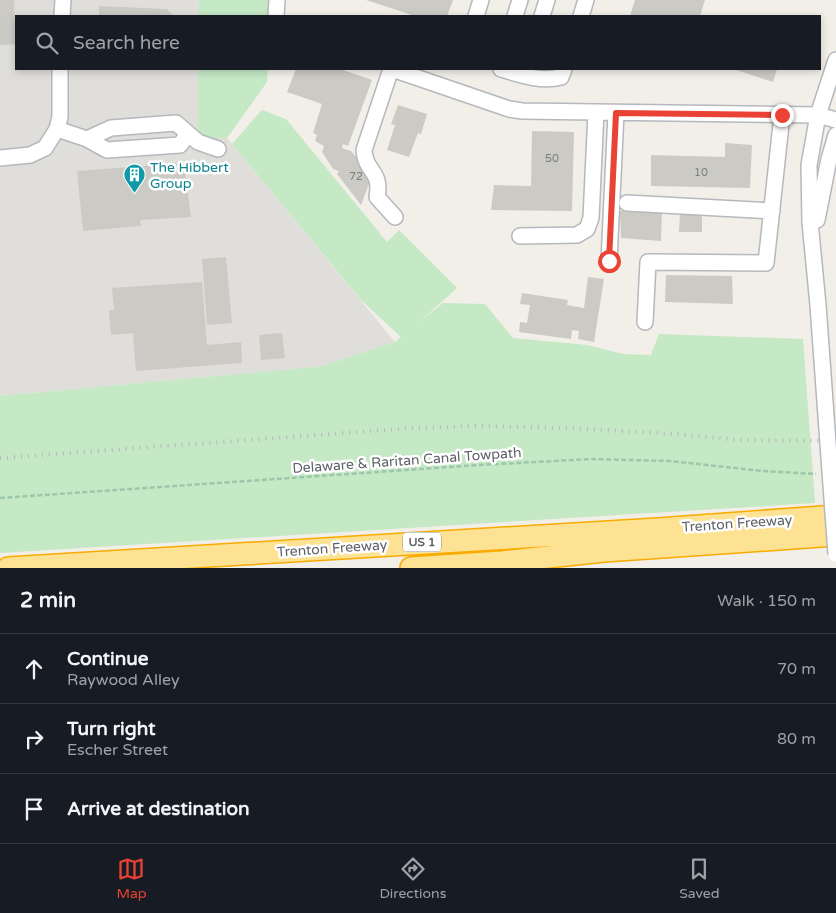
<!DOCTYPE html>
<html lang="en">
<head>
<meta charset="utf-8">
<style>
  :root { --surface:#171b24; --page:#20242c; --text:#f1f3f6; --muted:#9ea1a6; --line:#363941; --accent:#ea4335 }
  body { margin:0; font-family:"Varela Round",sans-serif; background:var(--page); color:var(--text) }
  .stop { position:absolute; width:15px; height:15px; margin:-11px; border:4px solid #ea4335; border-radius:50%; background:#fff }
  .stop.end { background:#ea4335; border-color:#fff; box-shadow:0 1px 5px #0008 }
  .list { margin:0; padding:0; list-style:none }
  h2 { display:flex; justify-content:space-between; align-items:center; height:65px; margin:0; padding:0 20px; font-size:21px }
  h2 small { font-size:16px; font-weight:400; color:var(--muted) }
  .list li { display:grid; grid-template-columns:32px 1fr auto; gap:15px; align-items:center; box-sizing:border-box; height:70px; padding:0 20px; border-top:1px solid var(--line) }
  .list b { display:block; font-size:19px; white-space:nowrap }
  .list p { margin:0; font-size:16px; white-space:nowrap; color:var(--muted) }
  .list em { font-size:16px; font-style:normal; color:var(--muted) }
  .icon { flex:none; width:28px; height:28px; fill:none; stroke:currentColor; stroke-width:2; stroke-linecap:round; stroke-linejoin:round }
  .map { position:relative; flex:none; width:836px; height:568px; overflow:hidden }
  .search { position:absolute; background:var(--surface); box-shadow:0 2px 8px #0003; left:15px; right:15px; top:15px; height:55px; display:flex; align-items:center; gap:12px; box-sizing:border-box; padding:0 18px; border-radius:0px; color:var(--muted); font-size:19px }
  .sheet { height:275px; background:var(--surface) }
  nav { display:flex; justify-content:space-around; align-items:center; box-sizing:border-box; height:70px; border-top:1px solid var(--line); background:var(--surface); font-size:14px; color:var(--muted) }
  nav a { display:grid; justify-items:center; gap:2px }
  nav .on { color:var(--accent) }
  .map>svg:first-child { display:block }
  .industrial { fill:#e0deda }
  .green { fill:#c5e8c5 }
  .building { fill:#cccac5 }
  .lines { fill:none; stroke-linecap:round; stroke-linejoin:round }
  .minor-casing { stroke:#b5b8bc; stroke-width:18 }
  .highway-casing { stroke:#f9ab00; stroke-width:24 }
  .path { stroke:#9cc7a9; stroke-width:2.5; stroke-dasharray:5 2.5; stroke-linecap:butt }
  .minor { stroke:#fff; stroke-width:15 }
  .highway { stroke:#fde293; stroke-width:21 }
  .rail { stroke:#b6b7b8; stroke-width:4; stroke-dasharray:1 6; stroke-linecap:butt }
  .minor-bridge-casing { stroke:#b5b8bc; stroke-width:18; stroke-linecap:butt }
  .minor-bridge { stroke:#fff; stroke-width:15 }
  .route { stroke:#ea4335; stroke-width:6 }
  .labels { text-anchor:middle; stroke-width:5; stroke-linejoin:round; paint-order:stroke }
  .number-label { font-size:11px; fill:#7a7d7f }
  .shield { fill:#fff; stroke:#8f9295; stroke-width:1 }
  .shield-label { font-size:12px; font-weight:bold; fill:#5f6368 }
  .culture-label { font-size:14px; fill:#0d838f; stroke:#fff; text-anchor:start }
  .street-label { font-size:14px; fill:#5f6368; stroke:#fff }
</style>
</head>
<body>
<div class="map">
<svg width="836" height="568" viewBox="0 0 836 568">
  <rect width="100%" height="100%" fill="#f1efe8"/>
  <!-- industrial -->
  <path class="industrial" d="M0 0H199L198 16H16V69H198V138H227L395 342 323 366 0 396Z"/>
  <!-- green -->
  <path class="green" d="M199 0H270L269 16H198Z
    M198 69H268L267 82 227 138H198Z
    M262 110 286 119 387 242 399 230 457 288 417 324 443 303 485 304 513 338 587 345 623 354 651 355 659 334 803 339 815 503 0 553V396L323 366 395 342 401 337 361 300 232 144Z"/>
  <!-- building -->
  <path class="building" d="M0 0H14L16 44 0 45Z
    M366 0H453L447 16H415Z
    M635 0H705L700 16H630Z
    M99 6 167 9 174 16H99Z
    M296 69H340L372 80 348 146 343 144 342 148 351 151 372 176 361 205 337 174 339 171 333 169 322 152 324 146 315 141 317 135 313 133 322 104 287 92Z
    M733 69H777L773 82Z
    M398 105 427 114 421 134 418 133 409 157 387 150 395 125 391 124Z
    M532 131 574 132 572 211 491 210 494 185 531 186Z
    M725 143 752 145 750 188 651 186V155L725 157Z
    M184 163 191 217 140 220 141 226 83 231 77 171Z
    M620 211 662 212 661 241 621 238Z
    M680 213H702V232H679Z
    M226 257 232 323 207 325 202 259Z
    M666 275 732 276 733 304 665 302Z
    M588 277 604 279 594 342 578 339 579 331 572 330 571 339 519 332 520 322 527 323 530 305 520 304 522 293 568 300 567 305 584 308Z
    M202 282 207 345 241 342 242 363 136 371 133 333 111 335 109 310H114L112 288Z
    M282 333 285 358 261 360 259 335Z"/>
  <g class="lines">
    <defs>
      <path id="minor" d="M62 16 63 0
        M276 16 277 0
        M476 16 481 0
        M515 16 520 0
        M542 16 547 0
        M581 16 586 0
        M391 69 364 150C365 172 382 170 377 197L395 217
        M392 69 509 109 522 111 818 115 836 120
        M501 69C521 75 541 82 561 77L564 69
        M57 129 87 139 107 150 180 145 188 134
        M87 139 111 128 176 123 198 142 218 149
        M0 158 30 155 45 148 57 129 60 117V69
        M627 203 772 211
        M817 220 829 159 836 135
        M520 236 577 235 587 229 591 218 596 112
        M609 261 616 113
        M818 305 810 222 809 165 818 115 836 60
        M645 322 648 262 766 263 782 115"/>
      <path id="highway" d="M8 568 658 529 836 516
        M411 568 502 562 604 551 836 535"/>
    </defs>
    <!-- minor casing -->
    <use href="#minor" class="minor-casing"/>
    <!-- highway casing -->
    <use href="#highway" class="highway-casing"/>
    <!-- path -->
    <path class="path" d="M0 498 479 465 591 459 670 461 763 471 816 474"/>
    <!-- minor -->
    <use href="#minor" class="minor"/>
    <!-- highway -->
    <use href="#highway" class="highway"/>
    <!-- rail -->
    <path class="rail" d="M0 458 413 428 480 426 567 428 675 434 740 440 836 441"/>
    <defs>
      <path id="minor-bridge" d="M818 305 836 554"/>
    </defs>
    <!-- minor-bridge casing -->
    <use href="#minor-bridge" class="minor-bridge-casing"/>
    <!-- minor-bridge -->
    <use href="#minor-bridge" class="minor-bridge"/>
  </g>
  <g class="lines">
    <!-- route -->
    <path class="route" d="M609 261 616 113 782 115"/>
  </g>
  <!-- icons -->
  <defs>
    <symbol id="building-pin" viewBox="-11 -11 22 30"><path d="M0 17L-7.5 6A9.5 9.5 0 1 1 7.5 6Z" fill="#0f9aa8" stroke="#fff"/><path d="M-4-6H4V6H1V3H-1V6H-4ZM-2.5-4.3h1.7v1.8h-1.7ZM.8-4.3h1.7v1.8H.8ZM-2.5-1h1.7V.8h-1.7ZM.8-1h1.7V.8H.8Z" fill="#fff"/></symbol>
  </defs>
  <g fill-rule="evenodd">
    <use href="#building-pin" x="122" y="162" width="25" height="34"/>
  </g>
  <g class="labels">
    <!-- number labels -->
    <g class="number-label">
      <text x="552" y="162">50</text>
      <text x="701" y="176">10</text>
      <text x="356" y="180">72</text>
    </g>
    <!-- shield labels -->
    <rect class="shield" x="403" y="532.5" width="38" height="19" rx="4"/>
    <g class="shield-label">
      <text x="422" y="546">US 1</text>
    </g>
    <!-- culture labels -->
    <g class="culture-label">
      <text x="150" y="172">The Hibbert<tspan x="150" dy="16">Group</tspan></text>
    </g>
    <!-- street labels -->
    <g class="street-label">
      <text transform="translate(407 460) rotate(-4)" y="5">Delaware &amp; Raritan Canal Towpath</text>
      <text transform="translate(737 523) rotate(-4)" y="5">Trenton Freeway</text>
      <text transform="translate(332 548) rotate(-4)" y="5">Trenton Freeway</text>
    </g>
  </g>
</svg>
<div class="stop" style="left:609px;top:261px"></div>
<div class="stop end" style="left:782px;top:115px"></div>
<div class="search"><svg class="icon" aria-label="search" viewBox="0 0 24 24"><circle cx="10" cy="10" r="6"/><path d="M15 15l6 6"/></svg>Search here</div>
</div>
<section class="sheet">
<h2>2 min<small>Walk · 150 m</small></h2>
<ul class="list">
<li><svg class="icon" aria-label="ahead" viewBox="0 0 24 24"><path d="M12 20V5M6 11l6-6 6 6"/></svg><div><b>Continue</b><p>Raywood Alley</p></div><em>70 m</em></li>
<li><svg class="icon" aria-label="right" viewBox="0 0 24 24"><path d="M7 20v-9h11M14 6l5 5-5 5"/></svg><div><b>Turn right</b><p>Escher Street</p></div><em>80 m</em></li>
<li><svg class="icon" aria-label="arrive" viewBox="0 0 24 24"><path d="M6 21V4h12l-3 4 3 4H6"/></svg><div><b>Arrive at destination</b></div></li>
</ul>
</section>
<nav>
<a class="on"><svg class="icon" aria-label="map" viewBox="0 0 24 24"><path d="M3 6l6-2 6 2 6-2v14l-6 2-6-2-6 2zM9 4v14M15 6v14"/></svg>Map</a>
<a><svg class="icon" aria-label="directions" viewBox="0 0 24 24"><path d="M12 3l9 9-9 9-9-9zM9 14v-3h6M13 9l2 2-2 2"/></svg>Directions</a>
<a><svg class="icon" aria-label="saved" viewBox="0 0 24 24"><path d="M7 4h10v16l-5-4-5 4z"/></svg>Saved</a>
</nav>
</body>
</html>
